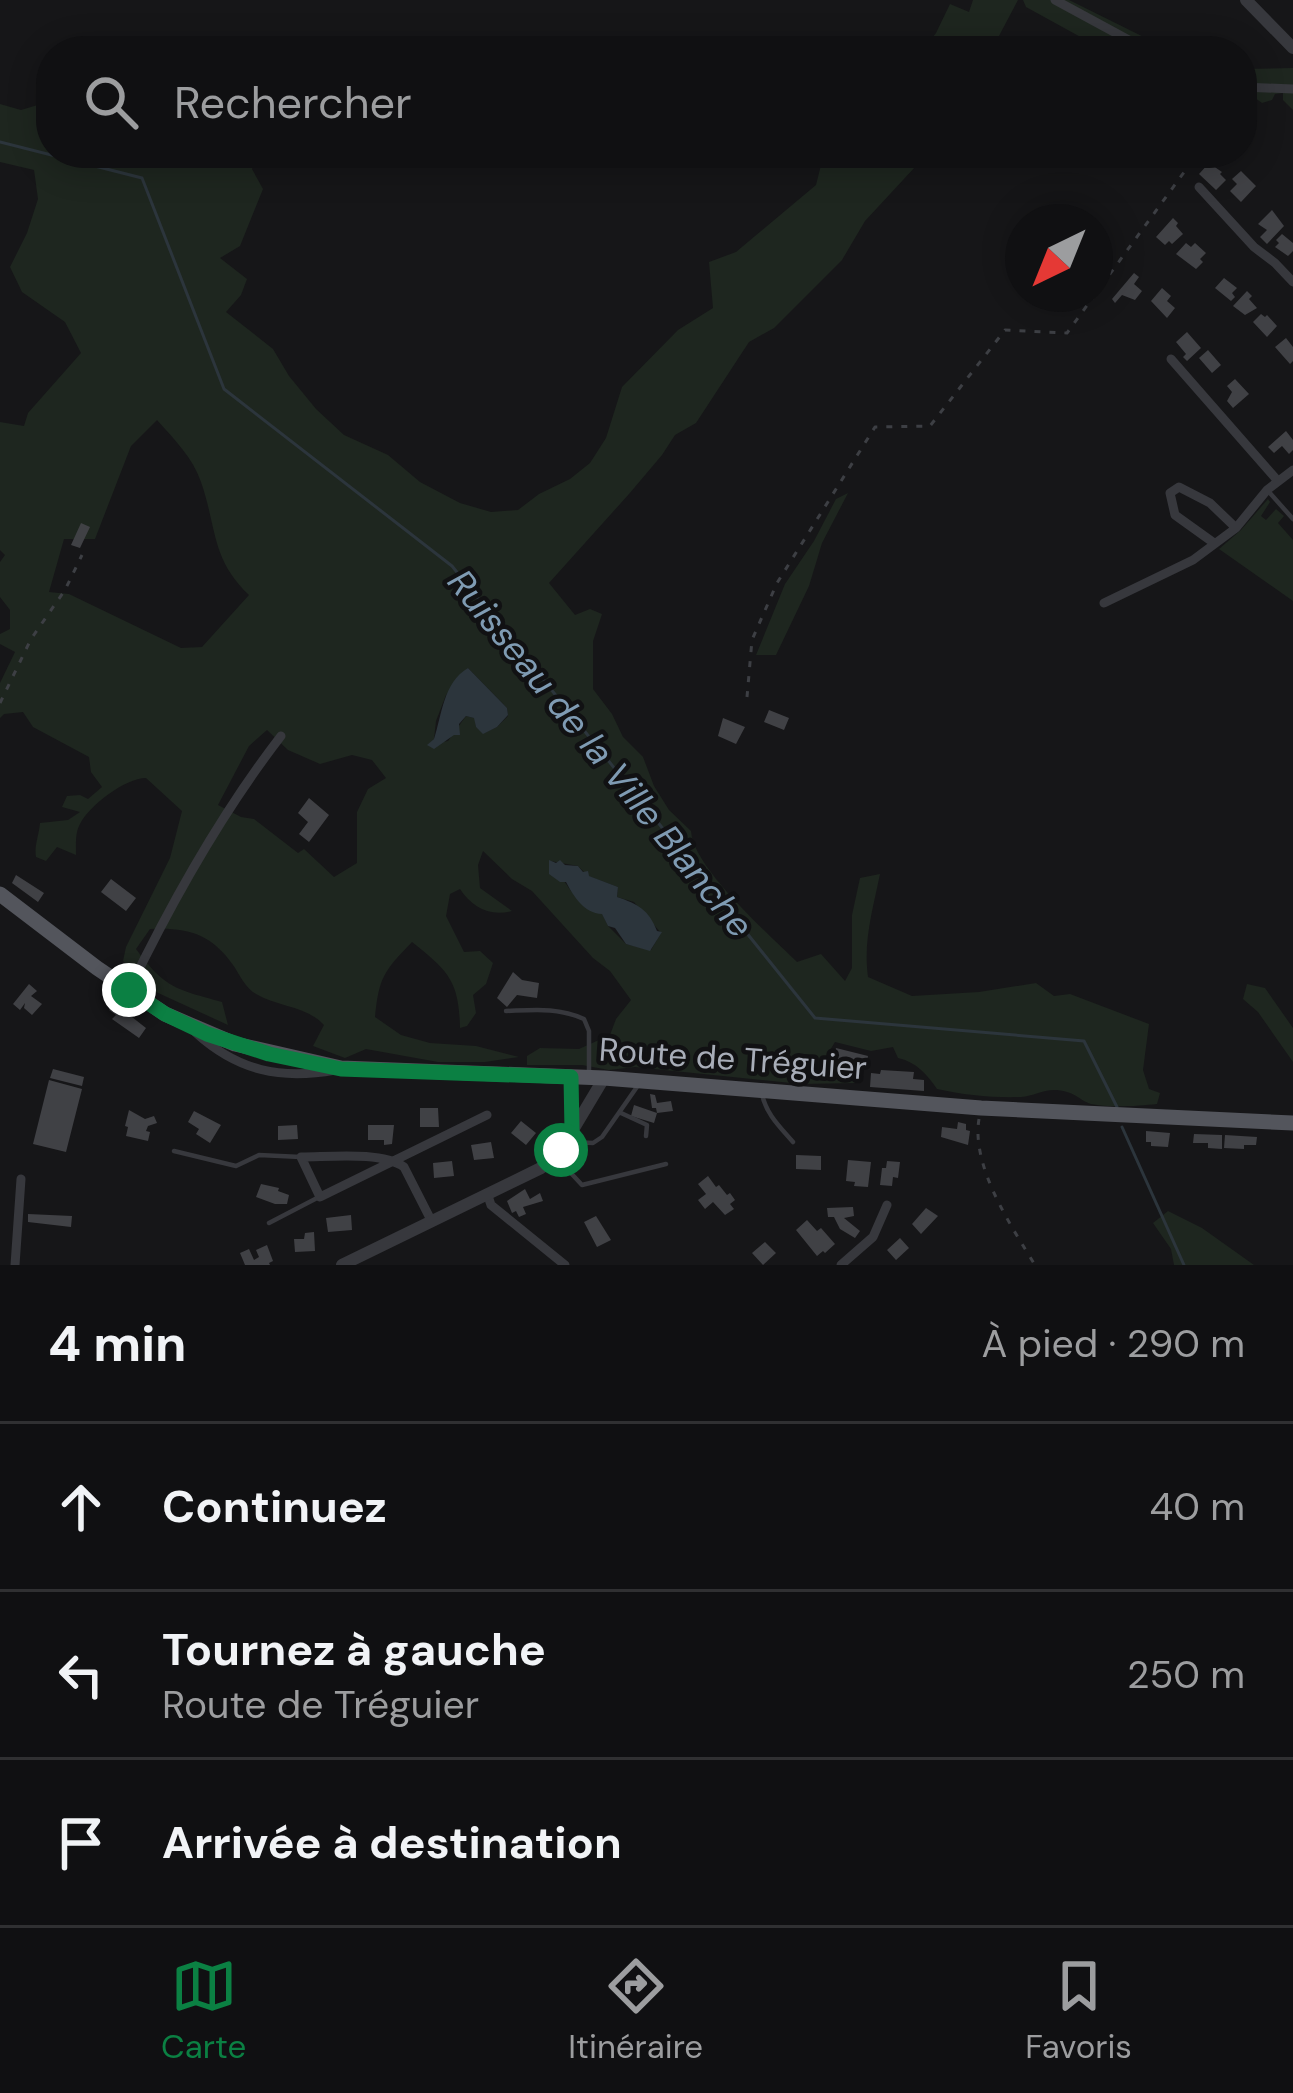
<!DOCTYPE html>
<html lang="fr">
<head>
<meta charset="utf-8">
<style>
  :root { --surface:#101012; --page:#1e1e20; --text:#f1f3f6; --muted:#9c9d9f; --line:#303032; --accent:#0b8043 }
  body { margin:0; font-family:"DM Sans",sans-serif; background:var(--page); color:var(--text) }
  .compass { position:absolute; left:1005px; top:204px; width:108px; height:108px; border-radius:50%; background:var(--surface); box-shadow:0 6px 30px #0003; rotate:223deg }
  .stop { position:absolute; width:36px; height:36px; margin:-27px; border:9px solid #0b8043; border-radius:50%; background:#fff }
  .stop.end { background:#0b8043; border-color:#fff; box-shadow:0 3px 12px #0008 }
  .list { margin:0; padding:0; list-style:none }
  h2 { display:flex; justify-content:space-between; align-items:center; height:156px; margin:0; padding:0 48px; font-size:51px }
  h2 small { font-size:39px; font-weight:400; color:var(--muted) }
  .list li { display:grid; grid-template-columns:78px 1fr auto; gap:36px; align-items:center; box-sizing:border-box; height:168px; padding:0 48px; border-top:3px solid var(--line) }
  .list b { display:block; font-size:45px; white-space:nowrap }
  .list p { margin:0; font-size:39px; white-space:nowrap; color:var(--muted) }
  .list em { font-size:39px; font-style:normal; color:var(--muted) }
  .icon { flex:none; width:66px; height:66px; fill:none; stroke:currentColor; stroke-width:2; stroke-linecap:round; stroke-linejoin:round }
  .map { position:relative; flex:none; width:1293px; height:1265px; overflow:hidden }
  .search { position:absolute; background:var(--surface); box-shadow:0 6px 30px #0003; left:36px; right:36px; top:36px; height:132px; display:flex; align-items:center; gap:30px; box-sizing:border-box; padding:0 42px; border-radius:48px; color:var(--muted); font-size:45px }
  .sheet { height:660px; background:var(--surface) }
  nav { display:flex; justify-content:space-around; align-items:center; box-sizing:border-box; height:168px; border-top:3px solid var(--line); background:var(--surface); font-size:33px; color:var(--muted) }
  nav a { display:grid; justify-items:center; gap:6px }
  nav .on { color:var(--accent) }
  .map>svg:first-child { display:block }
  .green { fill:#1e261f; fill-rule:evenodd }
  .water { fill:#2c353c }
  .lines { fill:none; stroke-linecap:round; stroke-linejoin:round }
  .stream { stroke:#2c353c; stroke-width:3 }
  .building { fill:#404145 }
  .path { stroke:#3d3f44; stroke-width:3; stroke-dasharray:6 9; stroke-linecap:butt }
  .service { stroke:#37383d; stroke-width:4.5 }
  .minor { stroke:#37383d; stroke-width:9 }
  .tertiary { stroke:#37383d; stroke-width:12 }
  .primary { stroke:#53555c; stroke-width:15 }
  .route { stroke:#0b8043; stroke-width:15 }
  .labels { text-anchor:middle; stroke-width:9; stroke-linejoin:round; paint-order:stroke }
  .street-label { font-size:33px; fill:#a8adb8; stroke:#111113 }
  .water-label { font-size:36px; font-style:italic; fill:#7f9bb3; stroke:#111113 }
</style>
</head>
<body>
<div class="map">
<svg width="1293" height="1265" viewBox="0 0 1293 1265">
  <rect width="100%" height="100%" fill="#161618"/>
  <!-- green -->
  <path class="green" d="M973 0H1018L991 51H922L936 33 950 4 969 12Z
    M1023 0H1069L1172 51H1106L1026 7Z
    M1293 68V110L1283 100V93L1275 94 1272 100 1262 103 1251 95 1242 94V69Z
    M51 101V153H259L252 169 263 189 240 246 220 258 247 279 241 295 226 312 273 349 289 376 316 409 344 435 388 455 420 482 460 503 491 512 518 510 539 494 570 479 590 463 606 438 622 387 678 330 713 308 709 262 736 252 816 185 824 153H928L865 221 842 260 774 328 749 342 696 423 675 435 662 455 629 494 549 583 575 615 590 609 602 614 593 641V689L612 714 623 737 643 757 654 786 669 810 691 831C693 868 770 935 797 962L821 954 845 981 852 968V915L860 878 880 874C873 909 863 941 868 977L912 996 979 992 1036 983 1054 996 1070 994 1149 1024 1143 1070 1149 1089 1160 1093 1157 1104C1139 1106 1109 1108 1091 1104 1079 1100 1076 1092 1057 1090 1043 1089 1034 1096 1021 1097 993 1098 964 1095 937 1089 927 1074 916 1062 898 1058L893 1047 871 1051 835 1042 821 1065 857 1083 801 1084 635 1067 609 1070 582 1065H527V1056L540 1048 579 1049 610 1035 616 1019 631 1000 610 971 593 958 532 891 512 879 483 851 478 865 480 888 512 911C489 917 472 907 460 889L450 894 446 916 464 952 480 951 493 963 486 984 473 995 476 1013 467 1026 460 1028C459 980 448 971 412 942 384 971 379 977 375 1017L401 1035 430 1043 476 1046 519 1057 485 1062H438L366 1049 345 1058 313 1046 324 1025C307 1006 278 1007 256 994 245 988 240 975 233 965 211 933 186 927 150 929L136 949C165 988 175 989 222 1002L228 1025 156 992 123 961 126 947 170 858 182 811 146 778C125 778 89 806 80 824 75 833 76 844 76 855L57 847 46 861 36 857C34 846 39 835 40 823L68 820 80 812 62 807 67 796 80 795 88 799 102 787 91 772 89 757 33 727 23 712 4 714 0 718V683L15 652 0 644V634L10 629V610L0 597V562L5 555 0 550V422L24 426 28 413 81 353 65 322 22 292 10 267 27 233 38 199 34 170 0 162V104L21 110ZM157 420C174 439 193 458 201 482 217 528 211 559 249 595L202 647 181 648 69 594 49 592 64 539H95L131 446ZM468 668 507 708 508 716 497 727 484 733 476 727 475 718 466 716 448 741 428 745 434 739 436 721 446 695ZM267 730 288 750 320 764 352 755 372 760 386 778 368 789 357 812V863L334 877 304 849 298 853 254 819 241 817 218 805 249 746ZM550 861 578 866 588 876 618 887 617 897 634 902 661 933 651 950 626 944 608 926 602 913 571 891Z
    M848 493 822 543 809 586 776 655H756L785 584 814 541 836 499Z
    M1268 499 1270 502 1261 516 1266 520 1276 509 1284 516 1278 523 1293 540V601L1219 549 1241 530Z
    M1247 984 1265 988 1293 1028V1062L1258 1012 1243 999Z
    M1168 1211 1202 1228 1254 1265H1174L1171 1249 1153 1223Z"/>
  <!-- water -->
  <path class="water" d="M468 668 507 708 508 715 497 727 483 734 476 727 474 718 466 716 459 724 460 735H454L434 749 427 745 434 739C442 715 443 683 468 668Z
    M549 860 556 863 560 860 565 865 578 866 583 872 588 871 589 876 618 887 617 897C638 904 649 910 657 931L662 932 650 951 626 944 615 928 608 926 602 914C584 913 574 897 566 882H560L549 874Z"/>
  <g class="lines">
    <!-- stream -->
    <path class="stream" d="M0 142 142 178 224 389 452 566 815 1018 1084 1041 1117 1107
      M1122 1127 1184 1265"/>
  </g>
  <!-- building -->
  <path class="building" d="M1209 163 1222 172 1220 174 1226 180 1216 190 1199 174Z
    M1241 171 1256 186 1241 202 1230 191 1237 184 1232 179Z
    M1272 210 1284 226 1267 244 1260 237 1267 230 1258 224Z
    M1173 218 1178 223 1176 226 1183 234 1172 244 1169 241 1165 245 1156 237Z
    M1282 234 1293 243V251L1288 256 1275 247 1279 243 1276 240Z
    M1186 243 1191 247 1195 243 1206 253 1200 259 1203 262 1196 269 1176 254Z
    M1134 273 1139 277 1134 284 1142 291 1135 300 1122 295 1115 303 1112 299Z
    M1224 278 1237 288 1232 293 1235 297 1231 301 1215 288Z
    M1162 288 1171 296 1167 301 1175 308 1167 318 1151 301Z
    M1247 291 1252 296 1249 299 1257 308 1245 315 1233 306Z
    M1261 314 1265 317 1267 315 1277 326 1267 337 1253 322Z
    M1187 332 1201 348 1187 361 1183 357 1186 354 1176 342Z
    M1286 338 1293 347V361L1290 364 1275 347Z
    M1208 350 1221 365 1212 373 1199 358Z
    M1235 379 1249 394 1233 408 1227 401 1232 392 1227 386Z
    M1286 431 1293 440V450L1289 454 1282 446 1274 453 1268 447Z
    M81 523 90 527 80 548 71 545Z
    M769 710 789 718 784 730 764 722Z
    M723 718 745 727 736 744 718 736Z
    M309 798 329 815 309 842 299 834 308 822 298 813Z
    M16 875 44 893 38 902 12 883Z
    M111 879 136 898 126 911 101 892Z
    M513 972 522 980 539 983 537 998 517 995 507 1007 497 998Z
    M29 984 37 991 31 996 42 1004 32 1015 24 1008 25 1003 20 1010 13 1004Z
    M114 1003 146 1028 139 1038 112 1019 116 1015 109 1010Z
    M836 1048 868 1056 865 1068 833 1060Z
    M53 1069 84 1077 82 1086 50 1078Z
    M881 1070 914 1072 913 1079 924 1080V1091L870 1087 871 1073 880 1074Z
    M49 1080 82 1089 66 1152 33 1144Z
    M650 1094 655 1095 657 1103 671 1101 673 1111 657 1113 656 1108H652Z
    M634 1105 657 1113 654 1123 631 1116Z
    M420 1108H438L439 1127H420Z
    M129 1110 145 1119 154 1116 157 1123 148 1126 146 1131 150 1132 148 1141 126 1136 128 1127 125 1126Z
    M194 1111 221 1125 210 1143 196 1134 199 1129 188 1122Z
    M521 1121 536 1133 526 1145 511 1133Z
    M958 1122 966 1124V1130L970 1131 968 1145 941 1137 942 1127 957 1129Z
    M297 1125 298 1139 278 1140V1126Z
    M368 1125H394L392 1144 384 1145V1140H368Z
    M1146 1131 1170 1133 1168 1147 1151 1146V1142H1146Z
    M1194 1134 1222 1135V1149L1208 1148V1143H1193Z
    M1225 1135 1257 1137 1256 1145H1244V1149L1224 1148Z
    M491 1142 494 1158 474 1160 471 1145Z
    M796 1155 821 1156V1170L796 1169Z
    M848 1160 871 1162 868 1187 854 1186 855 1182 846 1181Z
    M452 1161 454 1176 434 1178 433 1163Z
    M887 1161 900 1162 898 1178 893 1177 892 1186 880 1185 882 1168H886Z
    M708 1176 716 1187 719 1185 727 1195 730 1193 735 1200 730 1204 734 1209 725 1215 713 1202 705 1209 698 1200 706 1194 698 1184Z
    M261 1184 279 1188 278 1191 289 1195 287 1204H275L256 1197Z
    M525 1189 530 1199 540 1193 543 1201 523 1207 526 1214 519 1217 516 1211 512 1213 507 1201Z
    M853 1207 854 1216 844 1218 860 1231 855 1238 840 1229 834 1217H828L827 1208Z
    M926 1208 938 1216 921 1234 912 1224Z
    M28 1214 72 1216 71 1227 28 1222Z
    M351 1215 352 1230 328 1232 326 1218Z
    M596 1216 611 1240 597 1247 584 1222Z
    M807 1220 817 1231 821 1228 835 1244 825 1253 823 1251 817 1256 796 1230Z
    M314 1232 315 1251 295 1252 294 1239H304L305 1233Z
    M900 1238 909 1248 896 1260 887 1250Z
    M765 1242 776 1253 763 1265 752 1253Z
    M267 1245 273 1261 269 1263 270 1265H245L240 1253 249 1249 254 1260 259 1257 256 1250Z"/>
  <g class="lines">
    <!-- path -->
    <path class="path" d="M747 697 752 640 777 583 875 427 930 426 1005 330 1067 333 1198 153
      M0 703 31 639 65 590 82 555
      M979 1119C971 1166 1011 1226 1035 1265"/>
    <!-- service -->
    <path class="service" d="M1269 492 1293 519
      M506 1011C533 1010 558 1007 584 1019L589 1031V1072
      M762 1094C766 1114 780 1127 793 1142
      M621 1113 647 1125 646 1136
      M572 1142 593 1143 602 1137 639 1084
      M174 1151 236 1166 259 1155 301 1157
      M555 1156 582 1185 666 1164
      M269 1223 319 1197"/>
    <!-- minor -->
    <path class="minor" d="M1055 0 1149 51
      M1242 87 1293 89
      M1199 187 1254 247 1275 263 1293 282
      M1171 359 1277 480
      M1214 543 1175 515 1170 493 1179 487 1210 503 1236 528
      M1104 603 1193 560 1236 528 1267 490 1293 470
      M129 990C172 901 220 815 281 736
      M196 1033C238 1071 281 1080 335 1070
      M488 1196 491 1205 565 1265
      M432 1222 404 1167C381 1151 330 1157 301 1157L320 1197 487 1115
      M15 1265 21 1179
      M841 1265 873 1237 887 1205"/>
    <!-- tertiary -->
    <path class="tertiary" d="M1246 0 1293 48
      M571 1077 572 1129
      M342 1265 541 1168 561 1150 604 1078"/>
    <!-- primary -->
    <path class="primary" d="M0 894 97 968 165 1014 235 1044 341 1068 604 1078 981 1108 1293 1123"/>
  </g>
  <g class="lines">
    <!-- route -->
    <path class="route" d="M129 990 165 1014 207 1034 269 1054 341 1069 571 1077 572 1130 561 1150"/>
  </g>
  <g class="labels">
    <!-- street labels -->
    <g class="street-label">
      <text transform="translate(733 1058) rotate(4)" y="12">Route de Tréguier</text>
    </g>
    <!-- water labels -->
    <g class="water-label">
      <text transform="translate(601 753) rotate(51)" y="13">Ruisseau de la Ville Blanche</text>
    </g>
  </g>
</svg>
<svg class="compass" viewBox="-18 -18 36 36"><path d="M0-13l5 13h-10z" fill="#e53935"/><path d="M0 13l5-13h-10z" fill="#9c9d9f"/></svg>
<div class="stop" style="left:561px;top:1150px"></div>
<div class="stop end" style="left:129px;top:990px"></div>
<div class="search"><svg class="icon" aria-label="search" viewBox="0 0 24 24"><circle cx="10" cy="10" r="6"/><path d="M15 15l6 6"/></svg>Rechercher</div>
</div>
<section class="sheet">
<h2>4 min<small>À pied · 290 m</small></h2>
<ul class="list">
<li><svg class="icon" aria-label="ahead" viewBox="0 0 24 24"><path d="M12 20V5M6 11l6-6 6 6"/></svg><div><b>Continuez</b></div><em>40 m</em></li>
<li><svg class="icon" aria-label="left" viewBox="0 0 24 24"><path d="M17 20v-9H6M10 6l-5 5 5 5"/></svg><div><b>Tournez à gauche</b><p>Route de Tréguier</p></div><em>250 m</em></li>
<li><svg class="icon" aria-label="arrive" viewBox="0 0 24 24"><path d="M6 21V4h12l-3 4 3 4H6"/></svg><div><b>Arrivée à destination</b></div></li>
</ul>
</section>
<nav>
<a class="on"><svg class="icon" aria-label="map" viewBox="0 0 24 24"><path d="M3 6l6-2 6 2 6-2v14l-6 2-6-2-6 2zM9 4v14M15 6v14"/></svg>Carte</a>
<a><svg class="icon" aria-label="directions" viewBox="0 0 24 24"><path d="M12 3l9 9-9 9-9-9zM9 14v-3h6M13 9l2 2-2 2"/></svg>Itinéraire</a>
<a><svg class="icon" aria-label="saved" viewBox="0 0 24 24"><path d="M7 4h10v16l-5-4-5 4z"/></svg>Favoris</a>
</nav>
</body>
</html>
